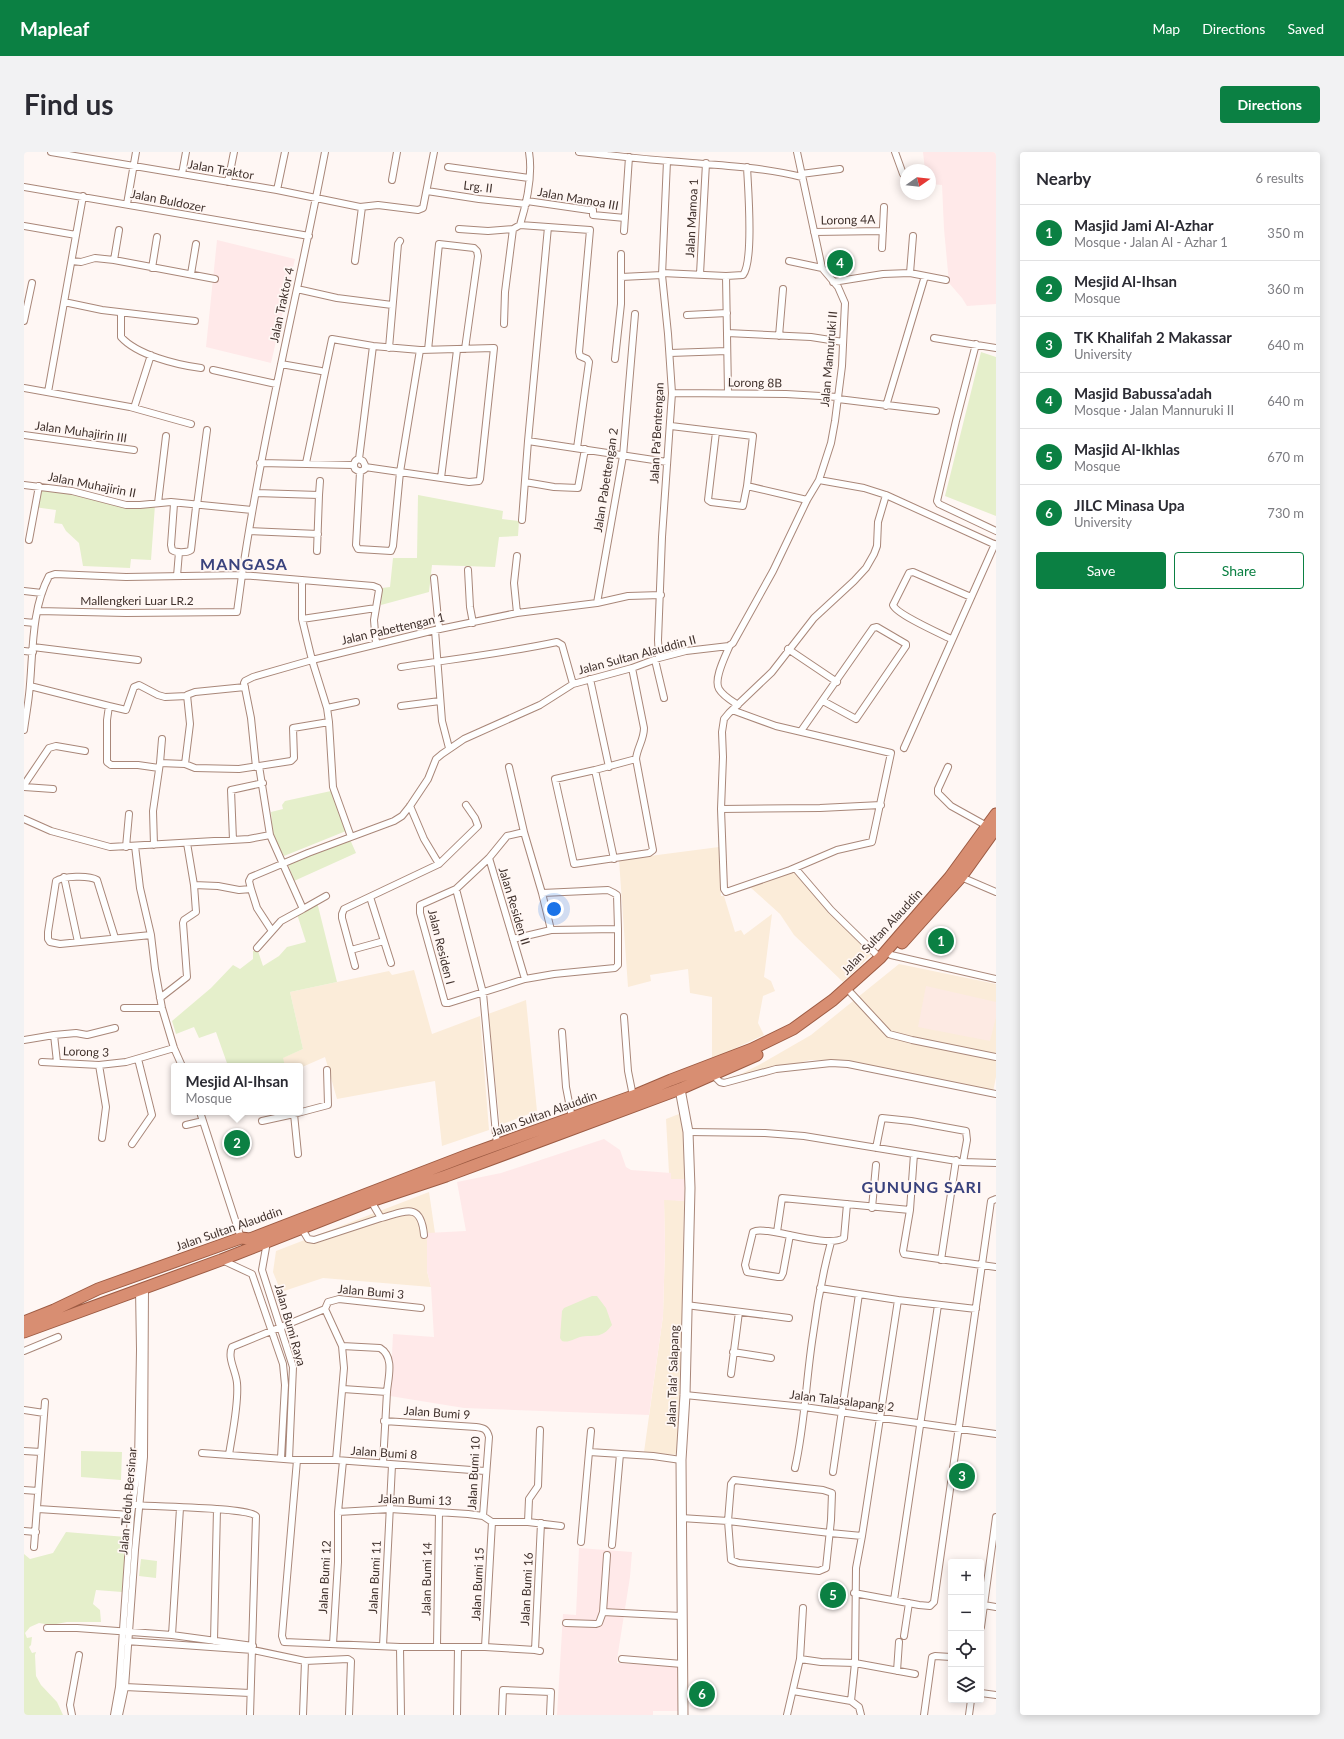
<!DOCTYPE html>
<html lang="en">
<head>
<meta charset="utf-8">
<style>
  :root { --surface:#fff; --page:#f2f2f3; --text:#2b2b33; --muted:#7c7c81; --line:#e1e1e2; --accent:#0b8043 }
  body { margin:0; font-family:Lato,sans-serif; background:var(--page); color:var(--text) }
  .controls { position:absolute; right:12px; bottom:12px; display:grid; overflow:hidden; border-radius:4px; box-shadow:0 2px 10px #0003 }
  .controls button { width:36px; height:36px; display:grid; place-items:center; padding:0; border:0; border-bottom:1px solid var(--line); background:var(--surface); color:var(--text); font:20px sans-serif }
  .compass { position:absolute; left:876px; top:12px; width:36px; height:36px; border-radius:50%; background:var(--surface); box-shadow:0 2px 10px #0003; rotate:76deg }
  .you { position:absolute; left:530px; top:757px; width:14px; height:14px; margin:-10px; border:3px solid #fff; border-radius:50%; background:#1a73e8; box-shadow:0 0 0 6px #1a73e833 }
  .badge { display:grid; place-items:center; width:26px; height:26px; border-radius:50%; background:var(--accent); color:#fff; font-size:13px; font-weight:700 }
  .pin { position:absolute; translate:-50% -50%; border:2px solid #fff; box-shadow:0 1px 4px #0006 }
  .popup { position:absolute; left:147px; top:911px; width:132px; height:52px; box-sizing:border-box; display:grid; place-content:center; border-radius:4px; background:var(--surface); filter:drop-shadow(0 1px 3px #0005); font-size:13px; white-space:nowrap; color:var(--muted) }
  .popup b { font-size:15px; color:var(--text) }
  .popup::after { content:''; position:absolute; left:50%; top:100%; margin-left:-8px; border:8px solid transparent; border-top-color:var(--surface) }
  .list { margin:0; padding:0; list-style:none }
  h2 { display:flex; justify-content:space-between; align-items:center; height:52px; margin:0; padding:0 16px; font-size:17px }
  h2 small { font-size:13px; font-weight:400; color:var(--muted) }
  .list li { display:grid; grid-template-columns:26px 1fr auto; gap:12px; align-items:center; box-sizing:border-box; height:56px; padding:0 16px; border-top:1px solid var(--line) }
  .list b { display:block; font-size:15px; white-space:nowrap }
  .list p { margin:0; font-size:13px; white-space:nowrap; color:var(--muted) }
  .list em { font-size:13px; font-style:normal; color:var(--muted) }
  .actions { display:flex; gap:8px; padding:12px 16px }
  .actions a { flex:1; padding:9px 0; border:1px solid var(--accent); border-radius:4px; text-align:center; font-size:14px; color:var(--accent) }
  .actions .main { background:var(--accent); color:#fff }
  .icon { flex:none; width:22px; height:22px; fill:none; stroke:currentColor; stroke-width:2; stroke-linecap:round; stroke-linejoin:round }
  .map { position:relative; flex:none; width:972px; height:1563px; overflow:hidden; border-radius:4px }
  header { display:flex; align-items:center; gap:24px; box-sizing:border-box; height:56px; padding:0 20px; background:var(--accent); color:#fff }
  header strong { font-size:19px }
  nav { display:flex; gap:22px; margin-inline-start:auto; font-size:14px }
  .intro { display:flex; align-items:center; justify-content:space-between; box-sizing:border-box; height:96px; padding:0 24px }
  h1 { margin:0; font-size:28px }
  .button { padding:10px 18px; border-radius:4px; background:var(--accent); color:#fff; font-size:14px; font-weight:700 }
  main { display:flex; gap:24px; padding:0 24px }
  aside { flex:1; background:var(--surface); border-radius:4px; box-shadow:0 2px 10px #0003 }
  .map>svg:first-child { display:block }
  .commercial { fill:#fbecd9 }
  .built { fill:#fdeae3 }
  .education { fill:#ffe9e9 }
  .green { fill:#e5efcb }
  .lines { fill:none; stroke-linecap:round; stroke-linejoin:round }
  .minor-casing { stroke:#a98779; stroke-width:8 }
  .secondary-casing { stroke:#a98779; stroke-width:11 }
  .trunk-casing { stroke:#9d5b43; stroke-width:13 }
  .minor { stroke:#fff; stroke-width:6 }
  .secondary { stroke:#fff; stroke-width:9 }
  .trunk { stroke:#d88e72; stroke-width:11 }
  .labels { text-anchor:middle; stroke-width:3.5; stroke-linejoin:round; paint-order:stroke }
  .street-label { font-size:12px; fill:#40312c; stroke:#fff7f4 }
  .district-label { font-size:16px; font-weight:bold; letter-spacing:1px; fill:#39427d; stroke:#fff7f4 }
</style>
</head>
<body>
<header>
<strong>Mapleaf</strong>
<nav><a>Map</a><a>Directions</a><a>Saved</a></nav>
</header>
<div class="intro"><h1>Find us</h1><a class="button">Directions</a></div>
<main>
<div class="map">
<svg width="972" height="1563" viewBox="0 0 972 1563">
  <rect width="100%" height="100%" fill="#fff7f4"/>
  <!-- commercial -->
  <path class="commercial" d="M695 695 697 744H700L711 780 717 778 720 783 748 762 740 825 747 829 751 839 739 844 734 871 740 883 688 907V845L666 841 664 817 626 823 627 829 604 835 595 708Z
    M773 718 849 801 819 830 770 783 756 762 726 735Z
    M875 812 972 832V925L969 940 799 908H786L701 930 733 914 787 883Z
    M390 818 408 882 456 864 465 978 418 994 411 929 313 947 301 905 276 916V914H261L258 906 279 897 266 840 365 819 368 823Z
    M502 848 513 959 476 973 464 862Z
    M655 962 659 976 661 1027H647V1021H645L642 967Z
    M405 1040 411 1081H403V1119L407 1135 299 1126 257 1140 249 1120 252 1099Z
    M640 1047 660 1049 656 1303 620 1300 639 1164 641 1095Z"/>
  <!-- built -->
  <path class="built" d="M902 834 972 850V865L966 889 894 875Z"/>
  <!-- education -->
  <path class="education" d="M899 0H972V152L943 154 938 146 925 131 920 77 918 33 906 32V18H901Z
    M193 88 271 107 247 211 182 195Z
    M580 987 596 998 602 1015 607 1018 647 1021V1027H661L660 1049 640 1048 641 1095 639 1164 625 1263 440 1256 366 1244 369 1182 410 1185 407 1135 403 1119V1081L442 1079 433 1030 477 1021Z
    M555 1396 608 1400 606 1425 594 1501 593 1511 656 1515V1559H629V1563H533L539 1462 552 1463Z"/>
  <!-- green -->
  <path class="green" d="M957 200 972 205V364L921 344Z
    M13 336 71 347 102 355 131 353 127 408 107 407 106 416 59 414 55 391 42 379 38 372 30 371 32 358 10 355Z
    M394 343 479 359 478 367 495 369 494 384 475 385 471 415 408 413 405 440 357 453 358 436 366 435 369 406H393Z
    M307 639 322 679 260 704 249 684 247 660 259 657 258 653 261 649Z
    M324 683 332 701 270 729 263 709Z
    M293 750 313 830 266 840 279 897 259 906 261 914H204L192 880 175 886 170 875 152 882 148 869 187 836 209 813 216 817 229 807V799H234L239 814 255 804 263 795 282 790 273 762Z
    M568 1144H573L582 1156 588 1173C577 1188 570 1182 556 1185 549 1187 545 1191 538 1189L536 1186 538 1159 540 1156Z
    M57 1299 98 1300 97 1328 57 1325Z
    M42 1380 102 1385 98 1440 72 1438 69 1452 76 1458 77 1470H43L27 1473 15 1471 6 1475 1 1481 3 1486 8 1485 7 1493 5 1495 8 1501 12 1500 11 1503 12 1524 17 1533 33 1550 39 1563H0V1402L6 1407 29 1401Z
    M117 1407 133 1409 132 1426 115 1424Z"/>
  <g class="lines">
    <defs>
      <path id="minor" d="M27 0 253 38 336 55 354 53 394 58 399 56 410 0
        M555 0C585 3 614 7 644 9 689 13 733 14 778 25
        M773 0 798 116 814 135 821 151 818 214 811 269 807 291 795 328
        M871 0 879 22
        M424 15 505 26
        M158 22 162 0
        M777 22 816 17
        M368 28 373 0
        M204 30 210 0
        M0 35 285 84
        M253 38 261 0
        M403 39 455 47 502 52
        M503 49 565 58H569V63L601 66
        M103 52 112 0
        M496 73 524 75 504 289 643 310
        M0 74 52 83
        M524 75 566 78 555 200 556 204 563 207 565 210 553 296
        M435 77 464 79 489 77
        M600 79 605 5
        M790 80 859 79
        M858 96 860 55
        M90 108 95 78
        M48 109 57 110 71 106 90 108 191 127
        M331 109 338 55
        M765 109 798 116
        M128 116 133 85
        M638 121 702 124 704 241
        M886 121 889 84
        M167 122 172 92
        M676 122 682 11
        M702 124 719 123C730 109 724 36 723 15
        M597 125 638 123
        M809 130 859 122 886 121 922 128
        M273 137 313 146 368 153
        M40 150 78 158 171 169
        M97 161V185C113 203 153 213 177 216
        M663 163 703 161
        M0 169 8 131
        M480 172 481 140 489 77 496 73C503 50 509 24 505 0
        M703 181 787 185 819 190
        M755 184 759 137
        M910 186 972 196
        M952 192 932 269 913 349 915 352 972 379
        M365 196 374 92 376 89
        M404 198 415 92 450 96 453 99 454 104 441 197
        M646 201 703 199
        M591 207 597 152V102
        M257 212 297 219
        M189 218 252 232
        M0 236 106 255 167 272
        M24 240 59 44
        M648 241 762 242 814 245
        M814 247 912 259
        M862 254 901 124
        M110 256 127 203
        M647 274 729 284 723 334 719 354 687 350 684 348 692 280
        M0 283 110 298
        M335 307 339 309 341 313V317L336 320 331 317C329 313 330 308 335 307L349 194
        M236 311 329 313
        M282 311 308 187 349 194 396 198 470 196 456 327 455 329 445 330 341 315
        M336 320 332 393 334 397 367 399 369 394 376 320 396 198
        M417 326 433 198
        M501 330 530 335 554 336 561 297
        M0 333 48 339 102 353H116L147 350 228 358
        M723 334 783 348
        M232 341 295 343 293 399
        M295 343 296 329
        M134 351 142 284
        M150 352 147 393 148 398C152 401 163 401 167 398L172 355
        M173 353 183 278
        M498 368 504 289
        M225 379 294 382
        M5 388 15 334
        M493 404 490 431 493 461
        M444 418 446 455 449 471
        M153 424 155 400
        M410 426 415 477
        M0 439 18 441
        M573 451 599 304 611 162
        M14 459 102 461 213 460 218 423 349 434 354 436 355 438 350 468 352 492
        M278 467 352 456
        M0 470 11 471
        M411 478 418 569 425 596
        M927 487C917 482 872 462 869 453L885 421 889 420 947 445
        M706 493C702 503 689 527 695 537 699 544 708 549 714 553
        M9 495 114 508
        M764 497 813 530
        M0 499 9 500
        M635 506 634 488 638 385 648 241 644 182 638 123 643 9
        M631 508 640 546
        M377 515C429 507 482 501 533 490L538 493 549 532
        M608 516 620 576C620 588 613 596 612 607
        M566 527 585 615
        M6 534 85 554 83 568V610L87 613H114L135 616
        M85 554 102 558 110 535 115 533 134 543 141 545 163 544
        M377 554 416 549
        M303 556 332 550
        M708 558 752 574 867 601 848 690 813 698 766 718 702 740 700 737 697 657 699 605 698 580 700 567 705 561 748 520 790 466 830 429 842 416 850 402 853 394 854 370 862 343
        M0 578C2 563 5 548 6 532 9 497 8 456 25 424L31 422 102 425 218 423C239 281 274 141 301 0
        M777 579 849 476 853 475 882 492V494L832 567 799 549
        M880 596 971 392
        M136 611 138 587
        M161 612 166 572 163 543 171 540 221 535
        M232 615 227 566 220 531 221 529 229 525 288 508 278 467V428
        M485 615 500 680
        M924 615 914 637V641L927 654 963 674
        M571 618 531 627 550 712 625 701 629 698 612 607 571 618 590 707
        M0 633 25 596 32 594 61 599
        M0 635 29 637
        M386 654 400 687 415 712
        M697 657 796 656 857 653
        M0 667 27 679 86 695 225 687 246 683
        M327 685 309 635 305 570 303 556 288 508 411 478 493 461 573 451 604 444 637 443
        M209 688 207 638 239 631
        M163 691 170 733 194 734 215 738 227 737 225 729 227 725 284 701 370 669 378 664 386 654 404 627 412 607 418 602 440 587 516 553 549 532 608 516 635 506 662 499 705 494 709 491 749 419 783 348 795 328 840 336 862 343 972 393
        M130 693 129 659 136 611 161 612 171 616 215 617 267 609 270 606 269 576 305 570
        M111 694 116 736 127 783 131 817 138 856 150 896 158 914
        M102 695 105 662
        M465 706 501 827
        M771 716 807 758 856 806
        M40 725 54 790
        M937 725 972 740
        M227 737 233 756 248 779
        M432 737 459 841 473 993
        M518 741 500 680 483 684 465 706 432 737 396 753V761L421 851H425L501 827 530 822 591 816 594 813V777
        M346 745 367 811
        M279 757 302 744
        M91 786 73 728C65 723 39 724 32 729L24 780V787L26 790 36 792 127 783
        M489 787 527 778 594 777 593 743 590 741 584 738 518 741 527 778
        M233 796 257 769 279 757 246 683 235 614
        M327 798 360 789
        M867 803 972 827
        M331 814 318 766V762L320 757 415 712 454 674 451 666 442 653
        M827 841 865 882 888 888 972 905
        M136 846 163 825 159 771 160 768 172 760 170 733
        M100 856H138
        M600 865 604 919 609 944
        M538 880 542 935 548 966
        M0 888 30 883
        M18 910 75 913 102 910 150 896
        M33 910 30 883 52 881 63 883 91 876
        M75 913 82 955 78 986
        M689 923 696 930 700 931 752 917 807 911 824 912 972 942
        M176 960 217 1086
        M270 962 274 1002
        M238 969 270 962 304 953 303 918
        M162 973 179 969
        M664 980 741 981 780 984 939 1010 972 1011
        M108 992 128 963 114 907
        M852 996 858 966 887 969 942 979 943 988 939 1010
        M890 1002 886 1058 879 1099 880 1102 972 1115
        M347 1049 357 1066C382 1059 397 1050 400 1083
        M848 1056 852 1013
        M278 1077 284 1087 290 1088 357 1066
        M753 1080 758 1046 886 1058
        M766 1083 759 1121 757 1125H754L723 1120 721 1113 729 1080C734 1077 739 1079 744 1079 762 1081 806 1095 820 1086L823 1052
        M243 1090 238 1118 269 1215 265 1307
        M198 1108 228 1122 259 1212 261 1233 257 1306
        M917 1108 932 1008
        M796 1136 874 1148
        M662 1153 765 1166
        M318 1194 356 1196C371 1205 364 1226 363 1240
        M0 1199 34 1185
        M709 1200 747 1206
        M707 1222 715 1160
        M319 1237 363 1240 359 1311
        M661 1243 780 1255 972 1282
        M0 1258 20 1261
        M360 1269 452 1275C460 1276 463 1277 465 1285L459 1364
        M0 1299 17 1300
        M565 1300 567 1279
        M178 1301 273 1308H312L461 1319
        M205 1303C208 1282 215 1252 213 1231 212 1219 203 1206 208 1195L301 1157
        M273 1308 258 1484 260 1490 376 1495H461L511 1498
        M312 1308 320 1216 318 1194 301 1157 304 1150 315 1147 397 1156
        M319 1309 314 1360 366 1357 444 1362 459 1364 468 1370H504L537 1374
        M771 1316C781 1272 782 1227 789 1183 793 1151 799 1120 807 1090
        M809 1320 835 1142
        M710 1328 799 1338 808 1341 807 1368 802 1416 795 1419 715 1411 707 1408 704 1369 707 1332Z
        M0 1338 14 1339
        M112 1353C131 1355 223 1355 232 1364L226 1563
        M14 1357 107 1363
        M657 1366 704 1369 806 1381 838 1384 832 1416 831 1511 827 1549
        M504 1370 505 1347 514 1334 516 1278
        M0 1379 12 1380
        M838 1384 874 1148 952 1157
        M557 1390 565 1300 629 1304 657 1308
        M588 1393 596 1302
        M10 1395 21 1250
        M830 1441 895 1453 906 1454 910 1450 967 1049 972 1047
        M870 1448 914 1153
        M960 1453 972 1455
        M579 1460 657 1464
        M542 1471 572 1472 575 1471 579 1460 583 1403
        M957 1475 972 1365
        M23 1476H53L148 1483 229 1494
        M148 1483 156 1356
        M880 1484 885 1451
        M102 1489 229 1498 281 1509 279 1563
        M190 1489 193 1357
        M309 1492 314 1410V1360
        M359 1494 368 1313
        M413 1494 415 1361
        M376 1495 377 1563
        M461 1495 468 1370
        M516 1499 511 1498 517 1371
        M598 1507 658 1512
        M776 1507 797 1510 831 1511 891 1522
        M281 1509 324 1507 327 1509 325 1563
        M873 1519 875 1490
        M101 1535 226 1541
        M769 1539 827 1549 835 1555 837 1563
        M957 1541 972 1543
        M48 1563 46 1553 55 1503
        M90 1563 95 1535 107 1363 114 1311 116 1198 115 1137
        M95 1563 101 1535 111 1398 120 1305 121 1135
        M433 1563 434 1495
        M478 1563 479 1538 527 1540 526 1563
        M763 1563 776 1507 779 1456
        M900 1563 908 1505 911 1504 927 1505
        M945 1563 947 1548"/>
      <path id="secondary" d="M656 937 664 980 666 1036 661 1243 657 1308 659 1563"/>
      <path id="trunk" d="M878 791 937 725 972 676
        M0 1170 30 1158 74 1137 217 1086 226 1087 444 1003 609 944 647 928 728 897 769 877 809 848 856 806 926 725 972 662
        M0 1180 197 1108 347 1049 422 1024 656 937 733 903"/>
    </defs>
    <!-- minor casing -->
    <use href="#minor" class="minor-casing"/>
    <!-- secondary casing -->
    <use href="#secondary" class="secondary-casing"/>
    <!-- trunk casing -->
    <use href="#trunk" class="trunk-casing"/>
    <!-- minor -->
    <use href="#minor" class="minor"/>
    <!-- secondary -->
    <use href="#secondary" class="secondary"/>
    <!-- trunk -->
    <use href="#trunk" class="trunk"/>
  </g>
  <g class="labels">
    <!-- street labels -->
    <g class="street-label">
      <text transform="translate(197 18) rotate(10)" y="4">Jalan Traktor</text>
      <text transform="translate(454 35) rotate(7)" y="4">Lrg. II</text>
      <text transform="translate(554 47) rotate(10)" y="4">Jalan Mamoa III</text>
      <text transform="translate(144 49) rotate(11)" y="4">Jalan Buldozer</text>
      <text transform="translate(668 66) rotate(-87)" y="4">Jalan Mamoa 1</text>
      <text transform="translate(824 68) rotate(-1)" y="4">Lorong 4A</text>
      <text transform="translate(258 153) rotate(-78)" y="4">Jalan Traktor 4</text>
      <text transform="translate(805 207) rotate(-85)" y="4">Jalan Mannuruki II</text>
      <text transform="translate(731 231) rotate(1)" y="4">Lorong 8B</text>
      <text transform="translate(57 280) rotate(8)" y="4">Jalan Muhajirin III</text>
      <text transform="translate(633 281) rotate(-87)" y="4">Jalan Pa'Bentengan</text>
      <text transform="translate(582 328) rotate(-81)" y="4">Jalan Pabettengan 2</text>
      <text transform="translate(68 333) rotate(11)" y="4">Jalan Muhajirin II</text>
      <text x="113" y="453">Mallengkeri Luar LR.2</text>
      <text transform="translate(369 477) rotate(-13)" y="4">Jalan Pabettengan 1</text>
      <text transform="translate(613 503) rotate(-15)" y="4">Jalan Sultan Alauddin II</text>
      <text transform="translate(490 754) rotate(73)" y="4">Jalan Residen II</text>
      <text transform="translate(858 780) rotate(-47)" y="4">Jalan Sultan Alauddin</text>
      <text transform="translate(417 795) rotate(76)" y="4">Jalan Residen I</text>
      <text transform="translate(62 900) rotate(2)" y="4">Lorong 3</text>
      <text transform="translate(520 962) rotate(-20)" y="4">Jalan Sultan Alauddin</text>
      <text transform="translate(205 1077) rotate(-19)" y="4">Jalan Sultan Alauddin</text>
      <text transform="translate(347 1140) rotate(5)" y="4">Jalan Bumi 3</text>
      <text transform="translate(266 1173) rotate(74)" y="4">Jalan Bumi Raya</text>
      <text transform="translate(649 1224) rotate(-88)" y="4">Jalan Tala' Salapang</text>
      <text transform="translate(818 1249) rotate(7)" y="4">Jalan Talasalapang 2</text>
      <text transform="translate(413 1261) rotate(4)" y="4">Jalan Bumi 9</text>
      <text transform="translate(360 1301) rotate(4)" y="4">Jalan Bumi 8</text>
      <text transform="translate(450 1321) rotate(-87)" y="4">Jalan Bumi 10</text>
      <text transform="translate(391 1348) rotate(2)" y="4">Jalan Bumi 13</text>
      <text transform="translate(104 1349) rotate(-85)" y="4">Jalan Teduh Bersinar</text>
      <text transform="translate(301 1425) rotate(-87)" y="4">Jalan Bumi 12</text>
      <text transform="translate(351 1425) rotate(-87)" y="4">Jalan Bumi 11</text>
      <text transform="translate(403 1427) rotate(-89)" y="4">Jalan Bumi 14</text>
      <text transform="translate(454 1432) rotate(-87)" y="4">Jalan Bumi 15</text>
      <text transform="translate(503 1437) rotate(-87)" y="4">Jalan Bumi 16</text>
    </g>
    <!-- district labels -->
    <g class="district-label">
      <text x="220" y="418">MANGASA</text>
      <text x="898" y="1041">GUNUNG SARI</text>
    </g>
  </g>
</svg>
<div class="controls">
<button>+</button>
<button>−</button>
<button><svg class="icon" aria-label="locate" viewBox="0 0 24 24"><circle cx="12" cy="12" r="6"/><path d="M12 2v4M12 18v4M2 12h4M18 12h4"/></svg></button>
<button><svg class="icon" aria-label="layers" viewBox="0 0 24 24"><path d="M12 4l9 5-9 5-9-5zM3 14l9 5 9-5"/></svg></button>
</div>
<svg class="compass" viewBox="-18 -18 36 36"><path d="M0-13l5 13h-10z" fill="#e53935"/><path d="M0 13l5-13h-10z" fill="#7c7c81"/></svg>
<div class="you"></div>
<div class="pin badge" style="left:917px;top:789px">1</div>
<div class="pin badge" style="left:213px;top:991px">2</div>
<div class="popup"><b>Mesjid Al-Ihsan</b>Mosque</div>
<div class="pin badge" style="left:938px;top:1324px">3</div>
<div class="pin badge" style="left:816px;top:111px">4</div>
<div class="pin badge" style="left:809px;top:1443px">5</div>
<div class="pin badge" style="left:678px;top:1542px">6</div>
</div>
<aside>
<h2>Nearby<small>6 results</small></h2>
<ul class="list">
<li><span class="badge">1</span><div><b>Masjid Jami Al-Azhar</b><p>Mosque · Jalan Al - Azhar 1</p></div><em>350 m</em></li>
<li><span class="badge">2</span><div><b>Mesjid Al-Ihsan</b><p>Mosque</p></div><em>360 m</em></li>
<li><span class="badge">3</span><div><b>TK Khalifah 2 Makassar</b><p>University</p></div><em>640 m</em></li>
<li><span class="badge">4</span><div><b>Masjid Babussa'adah</b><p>Mosque · Jalan Mannuruki II</p></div><em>640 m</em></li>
<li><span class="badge">5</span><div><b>Masjid Al-Ikhlas</b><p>Mosque</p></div><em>670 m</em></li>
<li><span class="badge">6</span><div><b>JILC Minasa Upa</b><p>University</p></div><em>730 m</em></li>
</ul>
<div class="actions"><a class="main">Save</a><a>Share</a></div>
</aside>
</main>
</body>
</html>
